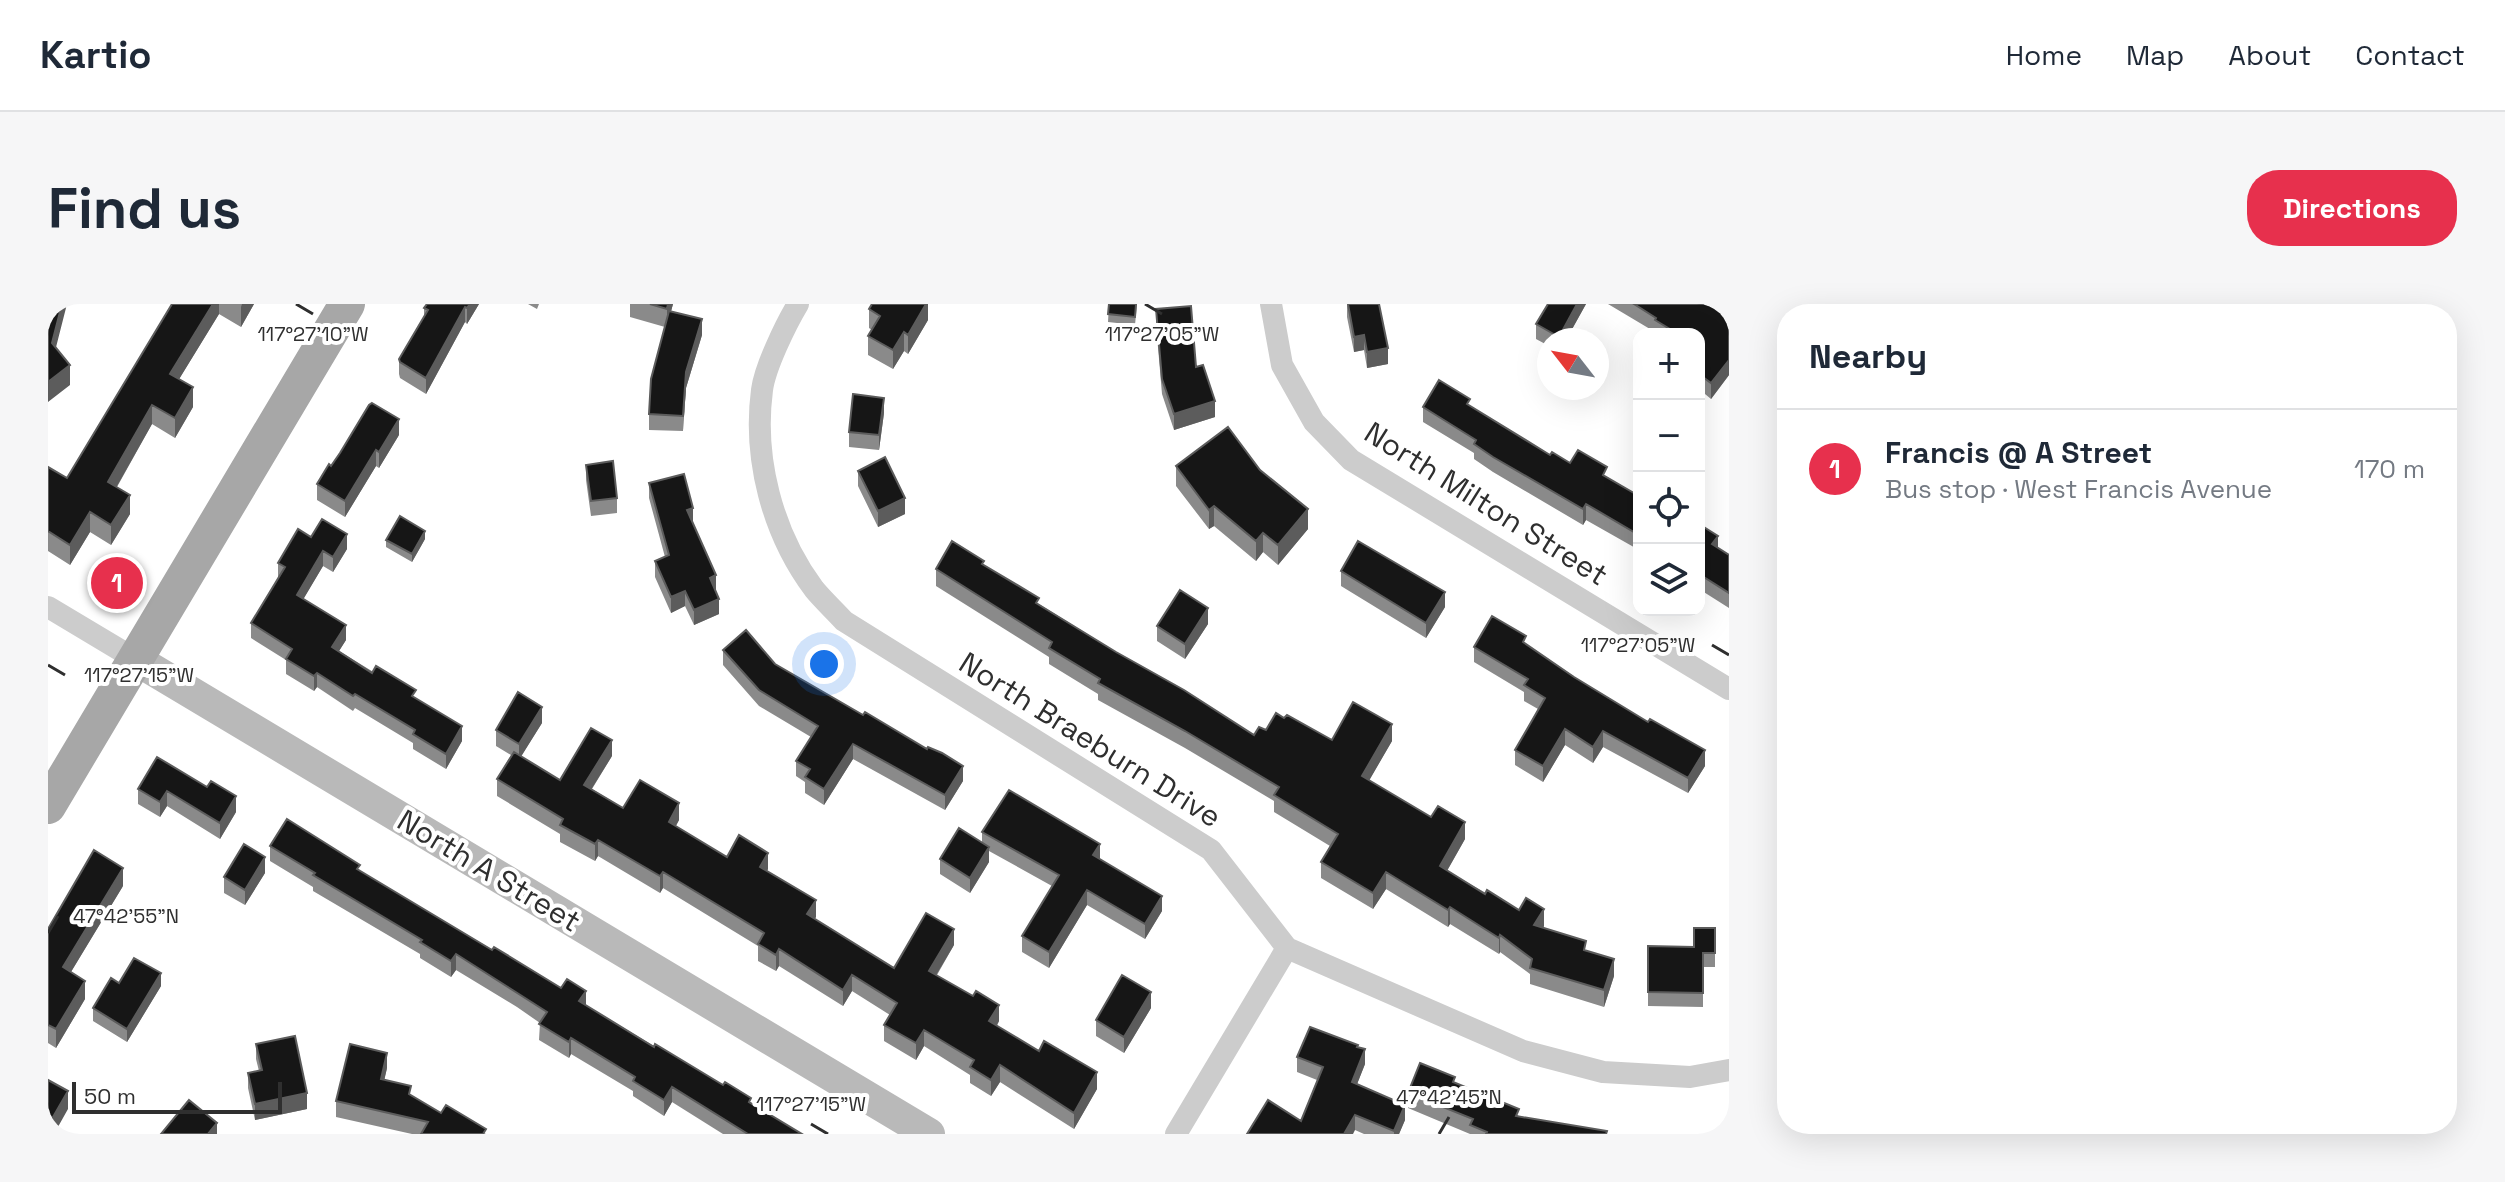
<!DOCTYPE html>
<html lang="en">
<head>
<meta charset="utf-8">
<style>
  :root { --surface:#fff; --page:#f6f6f7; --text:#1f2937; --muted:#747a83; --line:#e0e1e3; --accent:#e7304d }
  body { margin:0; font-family:"Space Grotesk",sans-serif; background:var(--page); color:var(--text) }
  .controls { position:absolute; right:24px; top:24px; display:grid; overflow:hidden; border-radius:16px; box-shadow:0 8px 32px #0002 }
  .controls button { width:72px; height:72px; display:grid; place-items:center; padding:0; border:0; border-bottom:2px solid var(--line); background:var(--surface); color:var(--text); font:40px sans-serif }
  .compass { position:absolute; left:1489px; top:24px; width:72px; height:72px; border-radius:50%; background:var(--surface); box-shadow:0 8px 32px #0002; rotate:301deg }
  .scale { position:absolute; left:24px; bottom:20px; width:210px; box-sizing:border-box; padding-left:8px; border:4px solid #2f2f2f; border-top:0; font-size:22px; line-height:28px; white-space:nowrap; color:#2f2f2f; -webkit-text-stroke:6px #fff; paint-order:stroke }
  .you { position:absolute; left:776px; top:360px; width:28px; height:28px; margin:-20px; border:6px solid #fff; border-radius:50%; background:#1a73e8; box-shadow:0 0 0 12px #1a73e833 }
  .badge { display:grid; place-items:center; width:52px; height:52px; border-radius:50%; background:var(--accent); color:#fff; font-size:26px; font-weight:700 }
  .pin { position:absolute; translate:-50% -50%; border:4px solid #fff; box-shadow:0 2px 8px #0006 }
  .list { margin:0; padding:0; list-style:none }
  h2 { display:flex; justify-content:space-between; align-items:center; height:104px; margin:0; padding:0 32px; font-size:34px }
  h2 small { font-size:26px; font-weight:400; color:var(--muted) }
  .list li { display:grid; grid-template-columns:52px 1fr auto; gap:24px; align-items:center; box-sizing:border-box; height:120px; padding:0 32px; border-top:2px solid var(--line) }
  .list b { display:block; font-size:30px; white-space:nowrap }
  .list p { margin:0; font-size:26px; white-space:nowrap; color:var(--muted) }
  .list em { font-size:26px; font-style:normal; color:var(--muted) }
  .icon { flex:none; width:44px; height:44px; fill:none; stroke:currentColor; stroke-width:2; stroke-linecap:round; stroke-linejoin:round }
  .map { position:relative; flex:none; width:1681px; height:830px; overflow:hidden; border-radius:32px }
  header { display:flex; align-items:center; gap:48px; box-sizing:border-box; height:112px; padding:0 40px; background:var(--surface); border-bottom:2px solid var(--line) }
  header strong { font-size:38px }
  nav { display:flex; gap:44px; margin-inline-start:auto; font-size:28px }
  .intro { display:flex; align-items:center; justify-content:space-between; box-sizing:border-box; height:192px; padding:0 48px }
  h1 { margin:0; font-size:56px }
  .button { padding:20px 36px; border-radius:32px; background:var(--accent); color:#fff; font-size:28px; font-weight:700 }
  main { display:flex; gap:48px; padding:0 48px }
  aside { flex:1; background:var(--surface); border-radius:32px; box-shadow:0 8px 32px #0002 }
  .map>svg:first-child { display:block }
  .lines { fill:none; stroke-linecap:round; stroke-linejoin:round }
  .street { stroke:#ccc; stroke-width:22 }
  .secondary { stroke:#b9b9b9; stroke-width:32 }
  .primary { stroke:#a7a7a7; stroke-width:36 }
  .wall { fill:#8a8a8a }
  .shaded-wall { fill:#5c5c5c }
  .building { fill:#161616; stroke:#5c5c5c; stroke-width:2 }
  .ticks { fill:none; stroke:#2f2f2f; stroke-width:3 }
  .labels { text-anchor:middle; stroke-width:8; stroke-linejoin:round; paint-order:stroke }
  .street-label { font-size:30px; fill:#2f2f2f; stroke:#fff }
  .ticks-label { font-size:20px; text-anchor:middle; fill:#2f2f2f; stroke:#fff; stroke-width:8; stroke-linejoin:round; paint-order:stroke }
</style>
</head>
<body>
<header>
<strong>Kartio</strong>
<nav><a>Home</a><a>Map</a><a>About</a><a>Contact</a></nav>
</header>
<div class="intro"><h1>Find us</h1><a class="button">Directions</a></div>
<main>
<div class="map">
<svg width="1681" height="830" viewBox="0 0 1681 830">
  <rect width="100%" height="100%" fill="#fff"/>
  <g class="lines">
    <!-- street -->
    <path class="street" d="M750 0C738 20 717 63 714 86 705 154 724 229 766 285 775 296 786 306 796 317L1163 546 1239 644 1475 747 1555 768 1642 773 1681 766
      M1223 0 1234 61 1266 118 1303 156 1681 385
      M0 303 87 355
      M1128 830 1239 644"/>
    <!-- secondary -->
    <path class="secondary" d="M87 355 881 830"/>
    <!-- primary -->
    <path class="primary" d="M0 502 299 0"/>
  </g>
  <!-- wall -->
  <path class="wall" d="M124 0H206L193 23 171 10 131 75 145 103 127 134 104 120 69 183 82 210 63 241 42 228 22 261 0 247V163L19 174Z
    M431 0 419 20 417 18 378 90 352 74 351 70V55L376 12V4Z
    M480 0H491L489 5Z
    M582 0H625L623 7 654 31 638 84 635 127 601 126V110L617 23 582 13Z
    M880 0V16L860 50 856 47 845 65 820 51V32L824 26 821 24V5Z
    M1061 0H1089L1087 21 1060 18Z
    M1299 0 1340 60 1319 64 1316 46 1306 48 1299 13Z
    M1500 0H1538L1518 36H1501V42L1488 35V20Z
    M1560 0H1662L1681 15V71L1663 95 1651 85V30H1607V28Z
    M1108 5 1167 113 1126 126 1114 90 1108 20Z
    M1422 102 1502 151 1559 173 1591 192V246L1538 216 1535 221 1445 168 1426 155V149L1375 118V103Z
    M836 109 831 146 801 143V128Z
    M351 131 331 164 328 162 297 213 269 196V180L283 162Z
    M538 161 569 194V209L543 212 538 176Z
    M1128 162 1212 166 1260 225 1230 261 1215 248 1208 257 1166 222 1161 225 1128 182Z
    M810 167 857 210 830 223 810 182Z
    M601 179 645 219 668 287 671 310 646 321 637 302 623 309 607 273V257L617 253 601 194Z
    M1651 220 1670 244 1681 251V304L1651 285Z
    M263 233 299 245 285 268 275 262 255 295 298 336 291 347 368 394 414 437 398 465 365 445V439L307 404 305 407 269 383 266 387 238 370V356L203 334V319L230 274V259Z
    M377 235 364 258 338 243V236Z
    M936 261 991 300 1068 348 1206 431 1218 426 1236 414 1284 436 1344 437 1321 476 1417 535 1399 567 1496 622 1495 624 1538 647 1566 672 1556 703 1482 680V670L1452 648 1451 650 1402 620 1400 623 1338 585 1325 605 1273 574V558L1282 542 1226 508V497L1137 444 1050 396V390L1001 360V353L888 282V265Z
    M1293 267 1397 303 1378 334 1293 282Z
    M1160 320 1137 355 1109 337V322Z
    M1478 340 1657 462 1640 489 1555 443 1545 459 1517 441 1495 478 1467 461V446L1490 405 1476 397V388L1426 358V343Z
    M675 346 727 360 915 477 897 506 805 455 776 501 757 489V478L748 472V457L763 433 711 402 675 361Z
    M494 419 473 452 512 476 564 452 544 485 575 504 631 516 628 522 679 553 720 565 719 567 768 613 766 615 846 664 906 641 889 671 951 717 949 722 1049 785 1026 825 952 778 943 792 922 779V771L876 742 868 756 836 737V721L842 711 804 687 795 702 731 662 728 667 710 657V642L615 584 612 589 550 552 547 557 512 538V530L449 492V475L463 451 448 442V426Z
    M109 453 188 508 172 535 119 502 112 513 90 500V485Z
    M934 528 1052 555 1114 607 1097 635 1039 601 1001 664 974 648V632L1004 582 941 547V558L922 589 892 570V555L934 538Z
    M222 542 312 567 754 830H675L624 798 616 812 585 792V787L523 750 521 754 491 736 492 719 469 703 408 666 403 673 372 654V650L265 587V583L222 557Z
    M217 569 197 601 176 589V573Z
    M75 582 23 668 37 695 8 744 0 739V625Z
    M1667 624V663H1655V703L1600 702V642L1646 643Z
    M71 679 113 682 79 738 45 717V704Z
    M1103 704 1076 749 1048 732V716Z
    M208 740 259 805 207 816 200 784V769L211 767 208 755Z
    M1310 743 1317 760 1309 780 1357 816 1351 830H1316L1307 826 1253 817 1269 776 1249 768V753Z
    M339 764 336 776 393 809 438 830H364L288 813V797Z
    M1407 779 1471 812 1559 830H1422L1360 804V789Z"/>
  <!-- shaded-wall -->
  <path class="shaded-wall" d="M14 0H19L4 59V39Z
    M165 0H171V10L122 90V70Z
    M194 0H206L193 23V3Z
    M422 0H431L419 20V4Z
    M620 0H625L619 23V5Z
    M878 0H880V16L860 50V31Z
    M1529 0H1538L1518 36H1511V33Z
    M417 3V18L378 90V74Z
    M654 15V31L638 84 635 127 638 68Z
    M856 28V47L845 65V46Z
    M1316 31V46L1306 48V33Z
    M1340 44V60L1319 64V48Z
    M1681 56V71L1663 95V79Z
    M22 61V81L0 98V78Z
    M145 83V103L127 134V114Z
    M836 94V109L831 146V131Z
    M1167 97V113L1126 126V110Z
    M104 101V120L60 198V178Z
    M351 115V131L331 164V148Z
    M328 146V162L297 213V197Z
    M82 191V210L63 241V221Z
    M857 194V210L830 223V207Z
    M1538 200V216L1535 221V205Z
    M1166 202V222L1161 225V206Z
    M645 204V220L639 206Z
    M1260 205V225L1230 261V241Z
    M42 208V228L22 261V241Z
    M377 227V235L364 258V250Z
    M1215 229V248L1208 257V237Z
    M299 230V245L285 268V253Z
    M1670 232V247L1664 240Z
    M275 247V262L249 306V291Z
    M668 271V287L662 274Z
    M637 287V302L623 309V293Z
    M1397 288V303L1378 334V319Z
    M671 295V310L646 321V306Z
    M1160 304V320L1137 355V340Z
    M298 321V336L284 358V343Z
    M269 369V383L266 387V372Z
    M494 403V419L471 456V440Z
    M1344 420V437L1314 489V472Z
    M414 422V437L398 465V450Z
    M1517 425V441L1495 478V462Z
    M1555 427V443L1545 459V443Z
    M564 436V452L536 497V481Z
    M805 440V455L776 501V485Z
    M1657 446V462L1640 489V474Z
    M915 462V477L897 506V491Z
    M119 487V502L112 513V498Z
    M188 492V508L172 535V519Z
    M631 499V516L621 534V518Z
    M1417 518V535L1392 579V562Z
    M550 536V552L547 557V540Z
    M1052 540V556L1045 551Z
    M941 543V558L922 589V574Z
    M720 549V565L712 579V563Z
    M217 553V569L197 601V586Z
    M75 564V582L15 681V663Z
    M615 568V584L612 589V572Z
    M1338 568V585L1325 605V589Z
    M1039 586V601L1001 664V648Z
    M1114 592V607L1097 635V620Z
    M768 596V613L759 627V610Z
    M1402 603V620L1400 623V606Z
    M1496 605V622L1486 638V621Z
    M906 625V641L881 683V667Z
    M1452 631V648L1451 650V634Z
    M731 645V662L728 667V651Z
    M408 650V666L403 673V657Z
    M1566 655V672L1556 703V686Z
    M113 669V682L79 738V725Z
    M804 671V687L795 702V686Z
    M37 677V695L8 744V725Z
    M538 687V702L531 697Z
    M1103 688V704L1076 749V733Z
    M951 701V717L941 734V717Z
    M876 726V742L868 756V739Z
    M523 734V750L521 754V738Z
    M1317 745V760L1304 793V778Z
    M339 749V764L333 791V775Z
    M952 761V778L943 792V776Z
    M1049 768V785L1026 825V809Z
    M624 783V798L616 812V796Z
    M20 787V805L6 830H1V820Z
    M259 789V805L207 816V800Z
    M1357 801V816L1351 830H1346V827Z
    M1307 811V826L1305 830H1296Z
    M169 819V830H160Z"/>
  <!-- building -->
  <path class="building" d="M0 0H14L4 39 22 61 0 78Z
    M124 0H165L122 70 145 83 127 114 104 101 60 178 82 191 63 221 42 208 22 241 0 227V163L19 174Z
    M379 0H422L419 4 417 3 378 74 352 58 351 55 380 6 376 4Z
    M602 0H620L619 5Z
    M824 0H878L860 31 856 28 845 46 820 32 832 12 821 5Z
    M1061 0H1088L1087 13 1060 10Z
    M1300 0H1331L1340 44 1319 48 1316 31 1306 33Z
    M1500 0H1529L1511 33 1488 20Z
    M1586 0H1662L1681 15V56L1663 79 1651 70V30H1624L1625 27 1607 16 1608 14Z
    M1143 2 1148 63 1155 61 1167 97 1126 110 1114 75 1108 5Z
    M621 7 654 15 638 68 635 112 601 110 603 75Z
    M1391 76 1422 95 1419 100 1502 151 1504 148 1522 159 1530 146 1559 163 1555 171 1591 192V231L1538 200 1535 205 1445 153 1426 140 1428 136 1375 103Z
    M805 90 836 94 831 131 801 128Z
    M324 99 351 115 331 148 328 146 297 197 269 180 281 160 283 162 292 149 321 101Z
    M1180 123 1212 166 1260 205 1230 241 1215 229 1208 237 1166 202 1161 206 1128 162Z
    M837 153 857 194 830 207 810 167Z
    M565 157 569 194 543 197 538 161Z
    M636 170 645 204 639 206 668 271 662 274 671 295 646 306 637 287 623 293 607 257 621 251 601 179Z
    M352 212 377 227 364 250 338 236Z
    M274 215 299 230 285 253 275 247 249 291 298 321 284 343 324 369 328 362 368 386 364 392 414 422 398 450 365 430 367 426 307 390 305 392 269 369 266 372 238 355 244 345 203 319 237 263 230 259 250 225 263 233Z
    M1651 220 1670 232 1664 240 1681 251V289L1651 270Z
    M904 237 936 257 934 260 991 294 988 299 1068 348 1136 386 1206 431 1211 423 1218 426 1228 409 1236 414 1239 411 1284 436 1305 398 1344 420 1314 472 1383 513 1390 502 1417 518 1392 562 1437 590 1439 586 1471 606 1478 594 1496 605 1486 621 1538 637 1536 646 1566 655 1556 686 1482 664 1484 655 1452 631 1451 634 1402 603 1400 606 1338 568 1325 589 1273 558 1290 530 1226 491 1231 483 1137 427 1050 379 1052 375 1001 344 1004 338 888 265Z
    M1310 237 1397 288 1378 319 1293 267Z
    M1132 286 1160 304 1137 340 1109 322Z
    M1444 312 1478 332 1475 338 1526 373 1600 418 1602 415 1657 446 1640 474 1555 427 1545 443 1517 425 1495 462 1467 446 1497 394 1476 381 1480 375 1426 343Z
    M698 326 727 360 815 411 817 408 879 445 880 443 894 449 915 462 897 491 805 440 776 485 757 473 762 465 748 457 770 422 711 386 675 346Z
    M470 388 494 403 471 440 448 426Z
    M543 424 564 436 536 481 575 504 592 476 631 499 621 518 679 553 691 531 720 549 712 563 768 596 759 610 846 664 878 609 906 625 881 667 925 692 928 687 951 701 941 717 991 747 996 737 1049 768 1026 809 952 761 943 776 922 763 926 756 876 726 868 739 836 721 849 699 804 671 795 686 731 645 728 651 710 640 716 629 615 568 612 572 550 536 547 540 512 521 515 515 449 475 466 448 512 476Z
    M109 453 159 483 163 477 188 492 172 519 119 487 112 498 90 485Z
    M961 486 1052 540 1045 551 1114 592 1097 620 1039 586 1001 648 974 632 1011 571 934 528Z
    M239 515 312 561 309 565 444 646 446 643 513 684 519 675 538 687 531 697 606 743 607 740 675 781 677 778 703 794 701 798 754 830H700L624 783 616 796 585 777 587 773 523 734 521 738 491 720 499 708 408 650 403 657 372 638 374 636 265 571 267 569 222 542Z
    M911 524 941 543 922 574 892 555Z
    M196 540 217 553 197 586 176 573Z
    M46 546 75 564 15 663 37 677 8 725 0 721V625Z
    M1646 624H1667V649H1655V689L1600 688V642L1646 643Z
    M86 654 113 669 79 725 45 704 63 674 71 679Z
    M1074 671 1103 688 1076 733 1048 716Z
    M1262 723 1310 741 1309 743 1317 745 1304 778 1357 801 1346 827 1307 811 1296 830H1199L1220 796 1253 817 1275 763 1249 753Z
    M247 732 259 789 207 800 200 769 214 766 208 740Z
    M302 740 339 749 333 775 363 782 361 790 393 809 398 801 438 825 435 830H373L380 818 288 797Z
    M1372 759 1407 773 1405 778 1471 805 1468 812 1559 827 1558 830H1438L1439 828 1422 821 1425 815 1360 789Z
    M0 776 20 787 1 820 0 819Z
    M141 796 169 819 160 830H113Z"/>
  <!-- ticks -->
  <path class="ticks" d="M248 0 265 10M1097 0 1114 10M1664 341 1681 351M0 361 17 371M0 629 10 612M763 820 780 830M1391 830 1401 813"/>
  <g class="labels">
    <!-- street labels -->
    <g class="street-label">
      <text transform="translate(1438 200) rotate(32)" y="10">North Milton Street</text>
      <text transform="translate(1042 436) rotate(32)" y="10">North Braeburn Drive</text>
      <text transform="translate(441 567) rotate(31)" y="10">North A Street</text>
    </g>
  </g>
  <g class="ticks-label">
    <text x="265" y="37">117°27'10"W</text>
    <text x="1114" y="37">117°27'05"W</text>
    <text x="1590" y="348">117°27'05"W</text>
    <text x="91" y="378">117°27'15"W</text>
    <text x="78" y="619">47°42'55"N</text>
    <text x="1401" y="800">47°42'45"N</text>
    <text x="763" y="807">117°27'15"W</text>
  </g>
</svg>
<div class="controls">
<button>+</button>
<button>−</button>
<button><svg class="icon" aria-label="locate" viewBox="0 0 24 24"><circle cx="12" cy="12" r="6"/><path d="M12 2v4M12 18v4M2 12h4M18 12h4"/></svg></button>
<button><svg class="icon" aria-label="layers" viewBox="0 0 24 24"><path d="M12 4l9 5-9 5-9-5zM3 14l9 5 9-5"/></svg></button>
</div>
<svg class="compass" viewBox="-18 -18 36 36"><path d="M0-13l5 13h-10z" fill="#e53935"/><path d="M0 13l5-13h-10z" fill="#747a83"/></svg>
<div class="scale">50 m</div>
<div class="you"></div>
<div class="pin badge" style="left:69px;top:279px">1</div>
</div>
<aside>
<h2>Nearby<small></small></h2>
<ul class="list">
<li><span class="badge">1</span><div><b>Francis @ A Street</b><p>Bus stop · West Francis Avenue</p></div><em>170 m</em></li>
</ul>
</aside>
</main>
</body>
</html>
